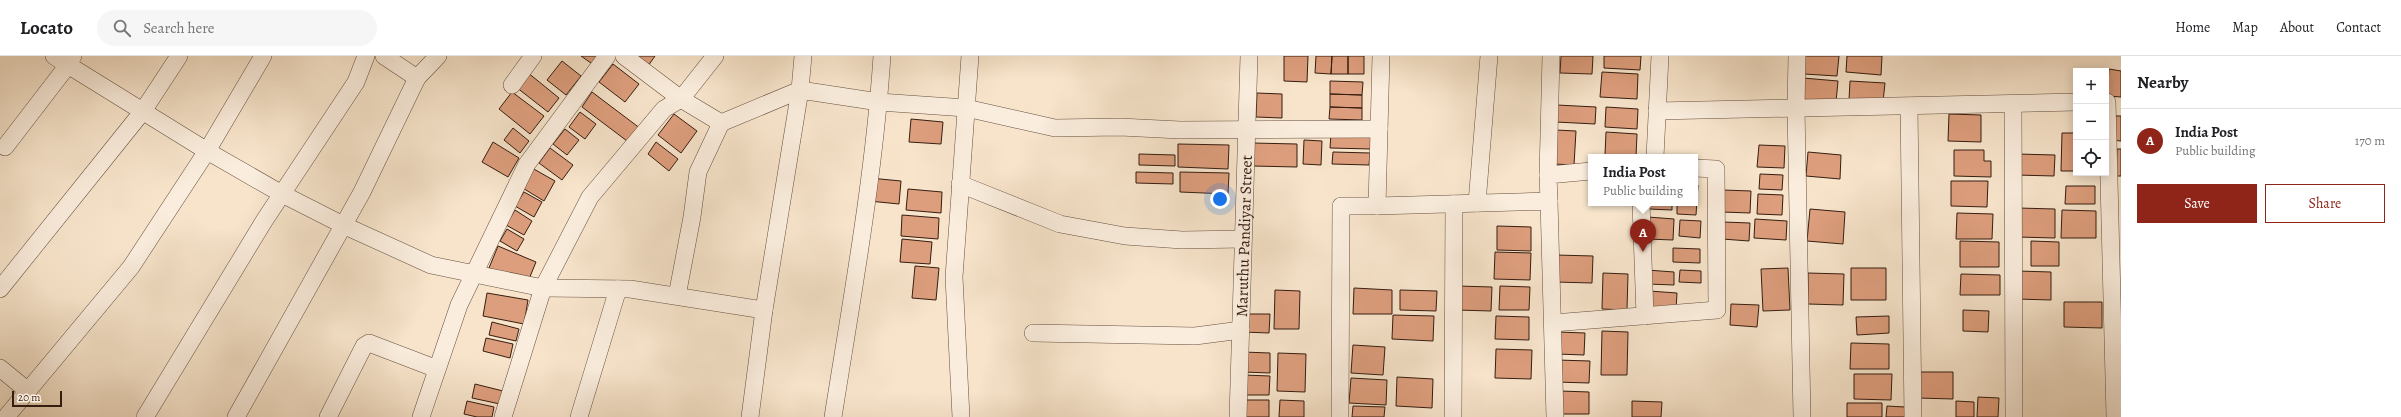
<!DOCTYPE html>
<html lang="en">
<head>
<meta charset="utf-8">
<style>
  :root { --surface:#fff; --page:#f6f6f6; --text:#202124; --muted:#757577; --line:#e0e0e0; --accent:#8f2418 }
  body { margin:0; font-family:Alegreya,serif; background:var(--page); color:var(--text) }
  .controls { position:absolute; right:12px; top:12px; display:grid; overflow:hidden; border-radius:0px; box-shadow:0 2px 10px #0003 }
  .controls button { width:36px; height:36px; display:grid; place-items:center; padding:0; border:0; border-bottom:1px solid var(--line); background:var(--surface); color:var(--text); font:20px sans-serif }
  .scale { position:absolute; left:12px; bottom:10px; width:50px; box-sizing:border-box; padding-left:4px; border:2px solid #351d10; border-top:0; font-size:11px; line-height:14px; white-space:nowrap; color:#351d10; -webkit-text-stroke:3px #faeddd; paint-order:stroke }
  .you { position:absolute; left:1220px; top:143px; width:14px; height:14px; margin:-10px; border:3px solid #fff; border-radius:50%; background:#1a73e8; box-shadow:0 0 0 6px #1a73e833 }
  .badge { display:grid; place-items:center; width:26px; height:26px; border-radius:50%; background:var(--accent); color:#fff; font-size:13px; font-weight:700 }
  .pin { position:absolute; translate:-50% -33px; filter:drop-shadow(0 1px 2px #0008) }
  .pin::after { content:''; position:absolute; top:21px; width:14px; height:12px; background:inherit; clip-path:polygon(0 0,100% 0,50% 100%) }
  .popup { position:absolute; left:1588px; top:98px; width:110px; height:52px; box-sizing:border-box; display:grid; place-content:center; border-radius:0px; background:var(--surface); filter:drop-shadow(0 1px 3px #0005); font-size:13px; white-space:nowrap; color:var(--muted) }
  .popup b { font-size:15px; color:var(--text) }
  .popup::after { content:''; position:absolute; left:50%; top:100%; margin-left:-8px; border:8px solid transparent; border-top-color:var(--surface) }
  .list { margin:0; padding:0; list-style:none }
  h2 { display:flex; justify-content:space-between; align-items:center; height:52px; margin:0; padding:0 16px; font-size:17px }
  h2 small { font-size:13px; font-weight:400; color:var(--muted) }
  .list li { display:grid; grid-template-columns:26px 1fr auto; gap:12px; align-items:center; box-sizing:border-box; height:64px; padding:0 16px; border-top:1px solid var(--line) }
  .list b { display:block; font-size:15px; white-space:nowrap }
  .list p { margin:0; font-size:13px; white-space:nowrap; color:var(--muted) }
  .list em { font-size:13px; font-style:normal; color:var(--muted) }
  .actions { display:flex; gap:8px; padding:12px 16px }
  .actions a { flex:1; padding:9px 0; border:1px solid var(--accent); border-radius:0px; text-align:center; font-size:14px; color:var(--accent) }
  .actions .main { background:var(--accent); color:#fff }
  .icon { flex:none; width:22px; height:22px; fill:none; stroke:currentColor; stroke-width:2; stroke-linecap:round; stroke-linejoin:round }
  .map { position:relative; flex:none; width:2121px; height:361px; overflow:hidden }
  header { display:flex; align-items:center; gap:24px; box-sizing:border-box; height:56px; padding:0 20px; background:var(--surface); border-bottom:1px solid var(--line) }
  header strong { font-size:19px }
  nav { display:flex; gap:22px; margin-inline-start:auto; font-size:14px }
  .search { width:280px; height:36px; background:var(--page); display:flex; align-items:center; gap:10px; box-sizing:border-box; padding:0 14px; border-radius:22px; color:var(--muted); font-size:15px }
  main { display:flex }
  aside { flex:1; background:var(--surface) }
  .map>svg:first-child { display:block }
  .building { fill:#dd9e7d; stroke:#351d10 }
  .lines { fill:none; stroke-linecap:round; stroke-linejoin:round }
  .minor-casing { stroke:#664f3f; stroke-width:18 }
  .minor { stroke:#faeddd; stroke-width:17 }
  .labels { text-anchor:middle; stroke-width:3.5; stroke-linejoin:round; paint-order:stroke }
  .street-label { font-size:16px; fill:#351d10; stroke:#faeddd }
</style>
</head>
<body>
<header>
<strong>Locato</strong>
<div class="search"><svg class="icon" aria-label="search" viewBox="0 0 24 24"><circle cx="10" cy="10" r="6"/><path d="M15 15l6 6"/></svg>Search here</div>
<nav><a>Home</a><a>Map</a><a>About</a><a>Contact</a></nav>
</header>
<main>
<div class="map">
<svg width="2121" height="361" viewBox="0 0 2121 361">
  <rect width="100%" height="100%" fill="#f7e4cb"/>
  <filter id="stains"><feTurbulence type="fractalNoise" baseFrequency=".005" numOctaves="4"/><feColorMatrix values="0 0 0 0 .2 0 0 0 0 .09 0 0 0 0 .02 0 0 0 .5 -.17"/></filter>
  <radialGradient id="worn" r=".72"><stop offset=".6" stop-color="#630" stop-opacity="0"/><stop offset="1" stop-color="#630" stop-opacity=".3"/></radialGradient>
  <!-- building -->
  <path class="building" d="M581 0H603L595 10Z
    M635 0H655L648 10Z
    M1284 0H1308L1307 26 1284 25Z
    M1316 0H1332L1331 18 1315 17Z
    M1332 0H1348V18H1331Z
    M1348 0H1364V18H1348Z
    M1561 0H1593L1592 18 1560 17Z
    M1604 0H1641L1640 14 1604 12Z
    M1805 0H1839L1837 20 1804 18Z
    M1847 0H1882L1881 19 1846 16Z
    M562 5 581 20 566 39 547 24Z
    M613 8 639 28 625 46 599 26Z
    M2109 13 2121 15V41L2107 40Z
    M527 16 559 42 548 56 516 31Z
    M1602 16 1638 18 1637 43 1600 41Z
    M1803 22 1838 25 1836 46 1802 43Z
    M1330 25 1363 26 1362 39 1330 38Z
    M1850 25 1885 27 1883 46 1849 44Z
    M512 36 544 60 530 78 499 53Z
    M592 36 641 73 631 88 582 51Z
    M1257 37 1282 38V62L1256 61Z
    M1330 38 1362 39V52L1330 51Z
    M1557 49 1596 51 1595 68 1556 66Z
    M1330 51 1362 52V64L1329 63Z
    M1606 51 1638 53 1637 73 1605 71Z
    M580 56 596 68 585 83 569 71Z
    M674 58 697 75 681 97 658 79Z
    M1949 58 1981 59V86L1948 85Z
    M2112 60H2121V85L2111 84Z
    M911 63 943 66 941 88 909 86Z
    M513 72 529 85 520 97 504 84Z
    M565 73 579 84 567 99 553 88Z
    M1556 74 1576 75 1574 109 1554 108Z
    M1606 76 1637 78 1636 100 1605 99Z
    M2062 77H2076V115H2061Z
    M1331 78 1371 79V93L1330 92Z
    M1304 84 1322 85 1321 109 1303 108Z
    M493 86 519 102 508 121 482 106Z
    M656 86 678 103 669 115 648 98Z
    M1252 87 1297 88V111L1252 110Z
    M1178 88 1229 89 1228 113 1178 111Z
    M1759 89 1785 90 1784 112 1757 111Z
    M550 92 573 109 562 124 539 107Z
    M2117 93H2121V120H2116Z
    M1954 94H1984V105H1991V121L1954 120Z
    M1333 96 1370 97 1369 109 1332 108Z
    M1808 96 1841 99 1840 123 1806 120Z
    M1139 98 1175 99V110L1139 109Z
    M2017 98 2055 99 2054 120 2016 119Z
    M532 112 555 125 544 145 521 131Z
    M1136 116 1173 117V128L1136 127Z
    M1180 116 1229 117 1228 138 1180 136Z
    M1760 118 1783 119 1782 134 1759 133Z
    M870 122 901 125 899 148 869 145Z
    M1951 125H1988L1987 151 1951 150Z
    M1695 129H1698L1696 159 1677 158V147H1695Z
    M2066 130H2095V148H2065Z
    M908 133 942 136 941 157 906 154Z
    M1723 134 1751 135 1750 157 1722 156Z
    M524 136 542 146 534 161 515 150Z
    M1758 138 1783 139 1782 159 1757 158Z
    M1649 147H1672V154L1649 153Z
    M2018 152 2055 153V182L2017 181Z
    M1810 153 1845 156 1843 188 1807 185Z
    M515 154 532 165 524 179 506 169Z
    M2062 154 2096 155V182H2061Z
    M1957 157 1993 158 1992 183H1956Z
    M902 159 939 162 938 183 901 180Z
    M1648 161 1674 163 1673 184 1647 183Z
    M1755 163 1787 165 1786 184 1754 182Z
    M1680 164 1701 165 1700 182 1679 180Z
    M1723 166 1750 167 1749 185 1722 183Z
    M1497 170 1531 171V195L1497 194Z
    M507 173 524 183 517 195 500 185Z
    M902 183 932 186 930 208 900 206Z
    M1960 185 1999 186V211H1960Z
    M2031 185 2059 186V210H2031Z
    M498 190 536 206 527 228 489 212Z
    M1673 192 1700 193V207L1673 206Z
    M1495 196 1531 197 1530 224 1494 223Z
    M1556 199 1593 200 1592 227 1555 226Z
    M915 210 939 212 936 244 912 242Z
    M1788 212 1790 254 1763 255 1761 213Z
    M1851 212H1886V244H1851Z
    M1647 214 1674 216V229L1647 228Z
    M1680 214 1701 215V227L1679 226Z
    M2017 215 2051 216V244L2016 243Z
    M1603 217 1628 218 1627 254 1602 253Z
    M1808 217 1844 218 1843 249 1808 248Z
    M1961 218 2000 219V239H1960Z
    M1458 230 1492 231 1491 255 1457 254Z
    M1500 230 1530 231 1529 254H1499Z
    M1354 232 1392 234V258H1353Z
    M1275 234 1300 235 1299 273H1274Z
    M1400 234 1437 235 1436 255 1400 254Z
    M1649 235 1677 237 1676 254 1648 252Z
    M487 237 528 244 524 268 483 260Z
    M2064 246H2102V272L2064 271Z
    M1731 248 1759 249 1757 271 1730 269Z
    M1963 254 1989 255 1988 276 1963 275Z
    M1243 258H1270L1269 277 1243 276Z
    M1393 259 1434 260 1433 285 1392 283Z
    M1496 260 1529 261V284L1495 283Z
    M1889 260V277L1857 279 1856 261Z
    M492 266 519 273 516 285 489 279Z
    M1602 275 1628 276 1627 319H1601Z
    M1558 276 1585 277 1584 299 1557 298Z
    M486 282 513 288 510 302 483 295Z
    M1851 287 1889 288V313H1850Z
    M1353 289 1385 291 1383 319 1351 317Z
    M1496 293 1532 294 1531 323 1495 322Z
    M1243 296 1270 297V317L1243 316Z
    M1278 297 1306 298 1305 336 1277 335Z
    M1557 304 1590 305 1589 327 1556 326Z
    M1917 316H1953V343L1917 342Z
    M1854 318H1892L1891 344 1854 343Z
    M1243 319 1270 320 1269 339H1242Z
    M1397 321 1433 323 1432 352 1396 350Z
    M1351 322 1387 324 1386 349 1349 347Z
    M475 328 503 335 500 348 472 342Z
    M1560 335 1589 336V358H1559Z
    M1978 341 1999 342 1998 361H1977Z
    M1243 344H1269V361H1243Z
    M1280 344 1304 345V361H1279Z
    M467 345 494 351 492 361H477L464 358Z
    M1632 345 1662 346 1661 361H1632Z
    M1956 345 1974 346V361H1956Z
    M1847 347H1882V361H1847Z
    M1353 350 1385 351 1384 361H1352Z
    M1887 350 1905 351V361H1886Z"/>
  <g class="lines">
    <defs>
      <g id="minor">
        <path d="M73 0 68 9 207 95 282 138 343 169 431 209 543 232 630 233 764 254 800 34 879 46 966 52 1055 72 1120 71 1180 74 1379 73"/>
        <path d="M384 0 417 22 438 0"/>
        <path d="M624 0 681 43 721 67 698 116 692 161 677 240"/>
        <path d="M1381 0 1377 150 1549 145 1555 361"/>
        <path d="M1797 0 1796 52 1802 361"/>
        <path d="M512 29 533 0"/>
        <path d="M2107 46 2115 361"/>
        <path d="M2013 48 2014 361"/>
        <path d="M1909 50 1913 361"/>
        <path d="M1657 55 2076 46"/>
        <path d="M721 67 800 34 803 0"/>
        <path d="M5 91 68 9 54 0"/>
        <path d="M1655 101 1660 0"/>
        <path d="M1548 119 1551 0"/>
        <path d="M960 128 1060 168 1125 180 1182 184 1243 183"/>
        <path d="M1549 145 1548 119 1591 115"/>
        <path d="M1477 147 1489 0"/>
        <path d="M1641 147 1645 260"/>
        <path d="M0 233 143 55 179 0"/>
        <path d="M1553 267 1717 254 1716 113 1695 112"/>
        <path d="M1033 277 1195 280 1241 274"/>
        <path d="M0 312 28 335"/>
        <path d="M6 361 131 211 207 95 263 0"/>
        <path d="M145 361 264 165 356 26 366 0"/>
        <path d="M236 361 362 136 417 22"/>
        <path d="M328 361 364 290 369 287 437 313"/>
        <path d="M421 361 459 249 527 108 607 0"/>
        <path d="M503 361 543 232 590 141 664 53 681 43 715 0"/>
        <path d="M579 361 618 233"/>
        <path d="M750 361 764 254"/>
        <path d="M833 361C852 241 874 121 882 0"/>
        <path d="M961 361 954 221 970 0"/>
        <path id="s1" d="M1238 361 1249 0"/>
        <path d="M1340 361 1341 150H1377"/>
        <path d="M1453 361 1454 148"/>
      </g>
    </defs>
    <!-- minor casing -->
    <use href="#minor" class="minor-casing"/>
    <!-- minor -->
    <use href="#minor" class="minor"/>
  </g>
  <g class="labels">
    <!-- street labels -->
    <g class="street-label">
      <text dy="6" stroke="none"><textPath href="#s1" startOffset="181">Maruthu Pandiyar Street</textPath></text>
    </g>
  </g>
  <rect width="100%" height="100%" filter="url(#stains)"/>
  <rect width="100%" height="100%" fill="url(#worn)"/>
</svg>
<div class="controls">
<button>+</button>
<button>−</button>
<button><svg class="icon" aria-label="locate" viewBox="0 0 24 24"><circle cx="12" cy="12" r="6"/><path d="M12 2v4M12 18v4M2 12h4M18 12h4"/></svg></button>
</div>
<div class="scale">20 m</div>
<div class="you"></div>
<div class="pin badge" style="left:1643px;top:196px">A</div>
<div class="popup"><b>India Post</b>Public building</div>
</div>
<aside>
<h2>Nearby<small></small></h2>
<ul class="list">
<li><span class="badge">A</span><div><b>India Post</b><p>Public building</p></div><em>170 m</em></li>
</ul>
<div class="actions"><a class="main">Save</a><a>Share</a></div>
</aside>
</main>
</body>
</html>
